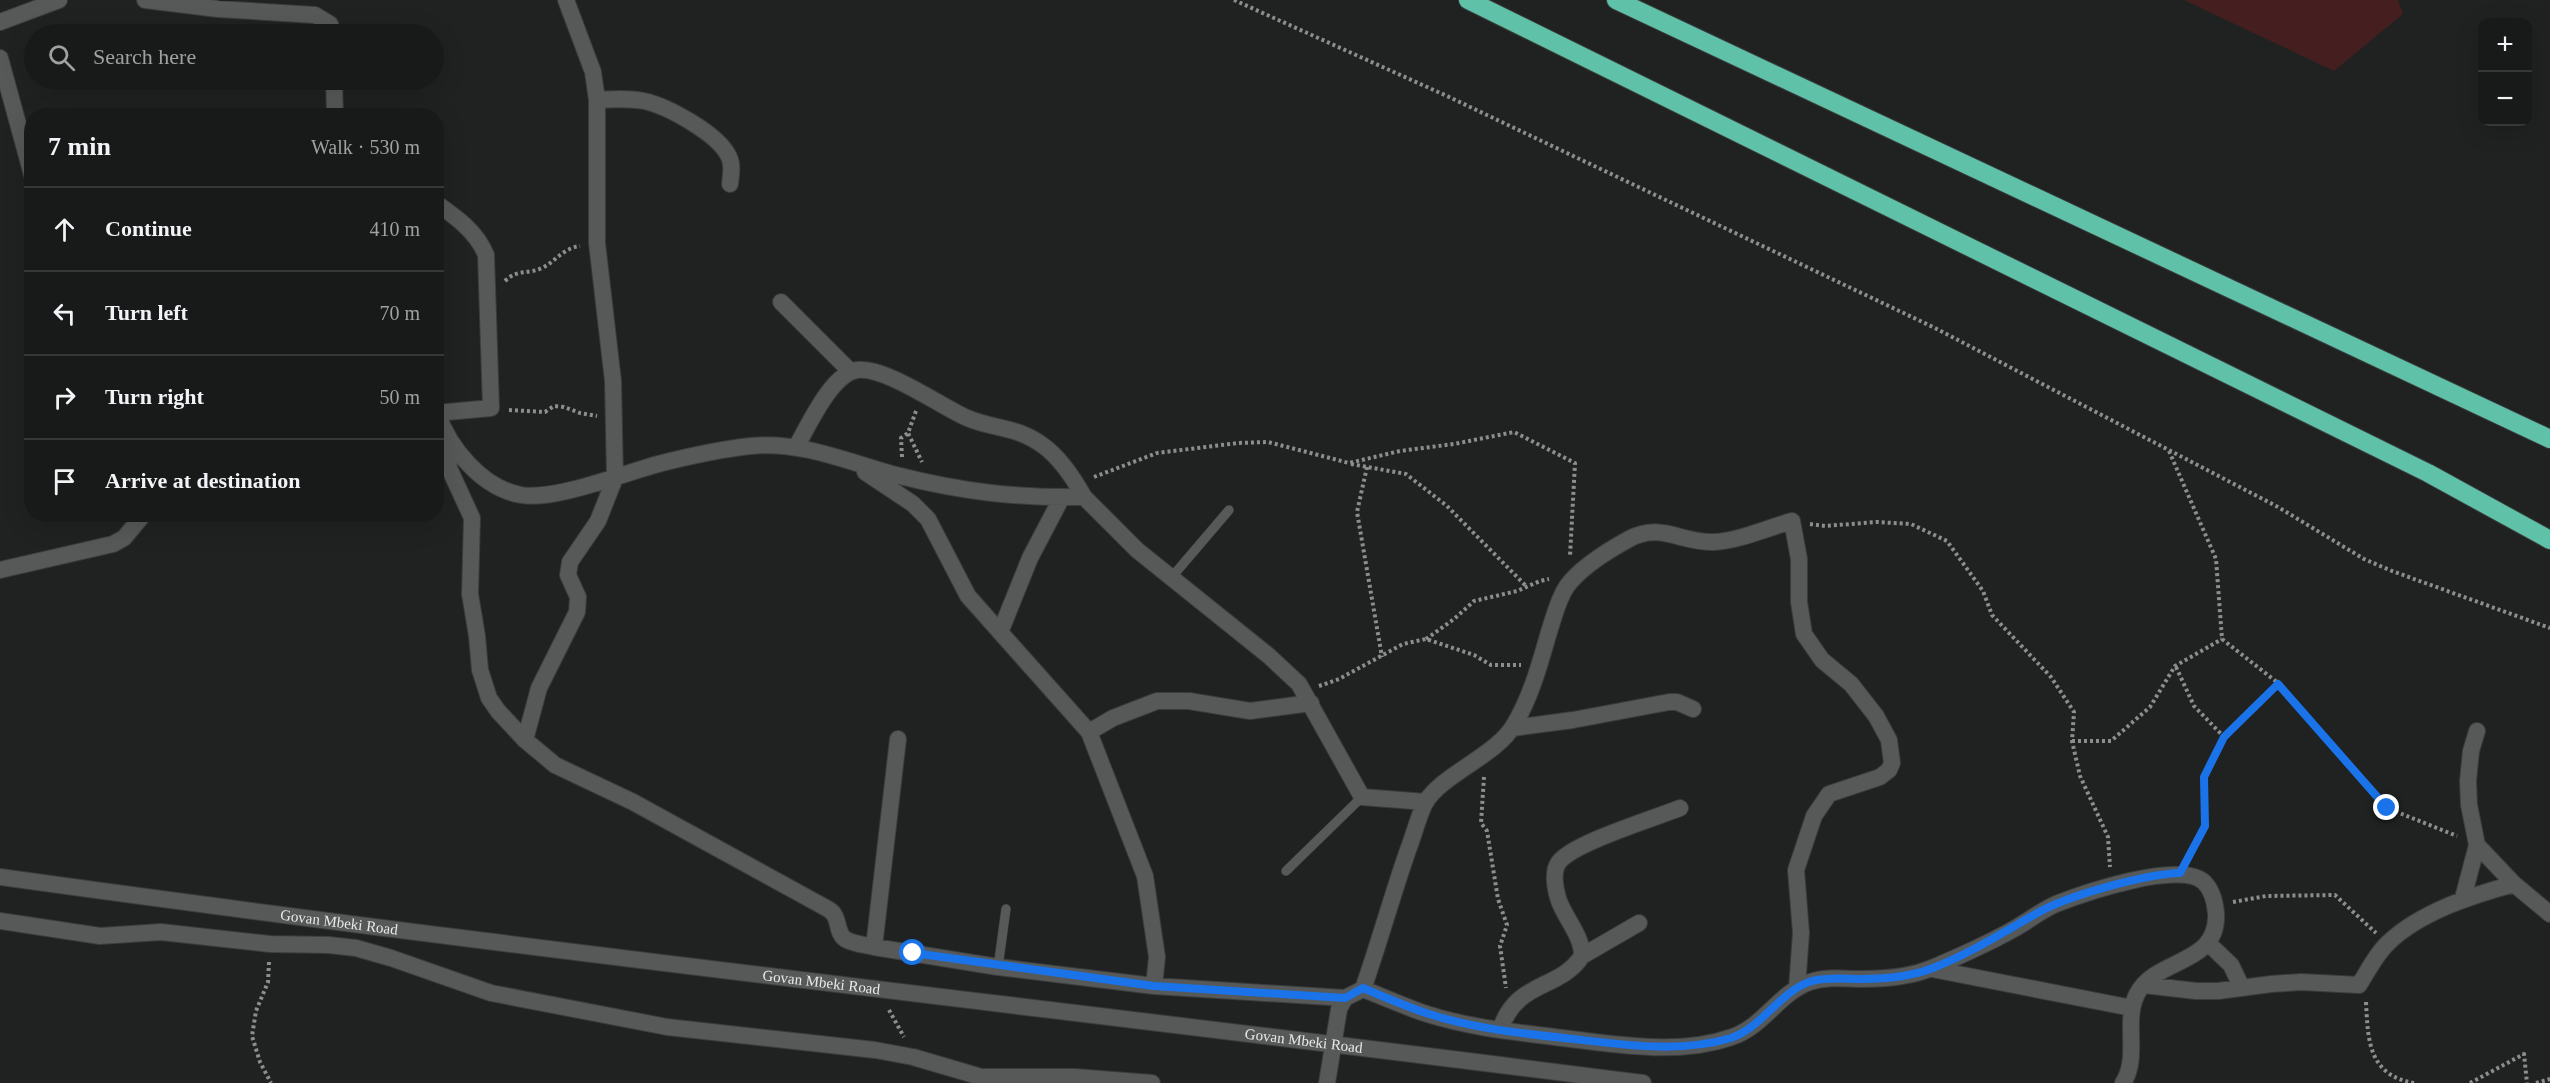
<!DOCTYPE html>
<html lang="en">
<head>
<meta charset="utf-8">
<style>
  :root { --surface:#171a19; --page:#202322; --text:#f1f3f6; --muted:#9ea1a2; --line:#363838 }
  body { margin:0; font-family:"Times New Roman",serif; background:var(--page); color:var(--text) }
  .controls { position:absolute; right:18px; top:18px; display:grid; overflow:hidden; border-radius:12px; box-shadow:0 6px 24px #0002 }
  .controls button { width:54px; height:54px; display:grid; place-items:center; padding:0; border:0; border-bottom:2px solid var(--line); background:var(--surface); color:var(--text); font:30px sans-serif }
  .stop { position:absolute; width:18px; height:18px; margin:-14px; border:4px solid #1a73e8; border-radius:50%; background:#fff }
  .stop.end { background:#1a73e8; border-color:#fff; box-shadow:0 2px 6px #0008 }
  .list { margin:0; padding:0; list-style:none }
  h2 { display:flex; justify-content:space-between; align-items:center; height:78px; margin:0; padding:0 24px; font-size:26px }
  h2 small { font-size:20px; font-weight:400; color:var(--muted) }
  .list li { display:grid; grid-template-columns:39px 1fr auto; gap:18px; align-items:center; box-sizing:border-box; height:84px; padding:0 24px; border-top:2px solid var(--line) }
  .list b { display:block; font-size:22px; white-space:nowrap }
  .list em { font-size:20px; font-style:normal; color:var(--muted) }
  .icon { flex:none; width:33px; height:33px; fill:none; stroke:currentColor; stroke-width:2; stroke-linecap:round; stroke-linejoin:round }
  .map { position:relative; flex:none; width:2550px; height:1083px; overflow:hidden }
  .search { position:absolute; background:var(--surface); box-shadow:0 6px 24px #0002; left:24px; top:24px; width:420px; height:66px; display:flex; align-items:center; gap:15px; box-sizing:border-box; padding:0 21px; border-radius:33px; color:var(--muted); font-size:22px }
  .panel { position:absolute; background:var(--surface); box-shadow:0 6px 24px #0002; left:24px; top:108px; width:420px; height:414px; border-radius:24px }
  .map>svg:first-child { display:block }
  .green { fill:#451f1f }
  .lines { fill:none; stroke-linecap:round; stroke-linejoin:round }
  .service-casing { stroke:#3a3c3c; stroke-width:10 }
  .minor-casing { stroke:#3a3c3c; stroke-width:18 }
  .secondary-casing { stroke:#3a3c3c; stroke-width:18 }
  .motorway-casing { stroke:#3a3c3c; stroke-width:20 }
  .path { stroke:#8c8e8d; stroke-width:4; stroke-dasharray:3 3; stroke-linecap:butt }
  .service { stroke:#565958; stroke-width:9 }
  .minor { stroke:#565958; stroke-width:16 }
  .secondary { stroke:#565958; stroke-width:16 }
  .motorway { stroke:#5fc1a8; stroke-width:18 }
  .route { stroke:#1a73e8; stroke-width:8 }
  .labels { text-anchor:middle; stroke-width:5; stroke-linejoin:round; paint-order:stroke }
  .street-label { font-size:15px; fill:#e7e9e8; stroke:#161918 }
</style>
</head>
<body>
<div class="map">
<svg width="2550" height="1083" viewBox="0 0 2550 1083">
  <rect width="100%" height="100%" fill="#1f2221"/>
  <!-- green -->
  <path class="green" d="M2184 0H2398L2403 14 2334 71Z"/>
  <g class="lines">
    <defs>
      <path id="service" d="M1171 578 1229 510
        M1286 871 1362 797
        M998 967 1006 909"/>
      <path id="minor" d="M145 0 218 9 315 15 330 24 333 34
        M0 22 59 0
        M0 58 32 175
        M334 80 335 116
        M597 100C613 99 629 98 644 101 667 106 719 134 729 157 733 165 731 175 730 184
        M436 203C456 217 477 232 486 255L491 408 436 413
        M781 302 851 372
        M437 412C449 448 482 488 521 495 555 501 627 472 662 463 690 456 722 449 751 446 802 441 848 462 896 475 963 492 1016 498 1084 497L1137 550 1269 656 1299 684 1362 797 1426 802
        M447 438 449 468 472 518 470 594 477 636 480 670 489 698 498 711 525 740 555 765 633 802 828 909C841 916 835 932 845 939 853 944 866 945 874 947L998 967 1154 986 1345 998
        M796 447C808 427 831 374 857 370 884 366 939 405 965 417 993 430 1017 425 1045 447 1062 460 1074 479 1084 497
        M865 472 913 504 928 519 968 596 1089 732 1145 876 1157 957 1154 986
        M0 570 113 544 124 538 144 514
        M1001 630 1030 558 1062 497
        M1513 728 1573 720 1669 702H1677L1693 709
        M1089 732 1113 718 1157 701H1189L1250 711 1311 703
        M525 740 539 688 577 612 578 597 568 575 570 562 598 521 615 478 613 381 597 243V100L593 72 566 0
        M2477 845 2514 884
        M2463 898 2477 845 2469 805 2468 781 2471 751 2477 731
        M0 921 100 936 161 932 270 944 329 945 356 948 391 958 491 993 667 1027 875 1050 913 1057 981 1077H1075L1152 1083
        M2208 943 2231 965 2242 988
        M874 947 898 739
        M1582 956 1639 923
        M1932 969 2132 1008
        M2144 985 2196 991H2218L2271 984 2301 982 2359 985C2368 971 2376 954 2388 943 2420 912 2473 895 2514 884L2550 914
        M1363 989C1379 943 1392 896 1408 850 1414 835 1418 817 1425 803 1442 774 1496 756 1514 725 1531 697 1540 663 1549 632 1554 617 1558 599 1567 586 1581 567 1609 550 1629 539 1661 522 1681 543 1713 542 1739 541 1767 528 1792 521L1799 559V602L1804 634 1822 660 1851 684 1876 716 1889 740 1892 763 1889 770 1880 777 1829 794 1814 816 1796 870 1801 933 1797 988
        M1500 1030C1517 979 1559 991 1582 956 1582 934 1564 918 1558 898 1555 887 1552 871 1559 862 1573 843 1655 818 1680 808
        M1327 1083 1339 1009 1345 998 1363 989C1384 997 1405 1007 1427 1014 1471 1028 1516 1032 1562 1038 1617 1044 1678 1056 1732 1037 1763 1027 1780 992 1810 982 1827 976 1844 979 1861 979 1886 979 1912 977 1934 967 1960 956 1987 944 2012 930 2027 922 2040 911 2056 904 2084 893 2180 860 2204 882 2212 890 2215 902 2216 913 2219 966 2156 957 2137 994 2123 1021 2140 1057 2123 1083"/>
      <g id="secondary">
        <path id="s1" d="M0 877C547 953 1095 1013 1643 1083"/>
      </g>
      <path id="motorway" d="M1468 0 2428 473 2550 540
        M1616 0 2550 439"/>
    </defs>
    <!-- service casing -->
    <use href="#service" class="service-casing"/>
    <!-- minor casing -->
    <use href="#minor" class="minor-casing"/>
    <!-- secondary casing -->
    <use href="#secondary" class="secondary-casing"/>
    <!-- motorway casing -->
    <use href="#motorway" class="motorway-casing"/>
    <!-- path -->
    <path class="path" d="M1234 0 1447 96 1933 327 2278 507 2364 559 2392 571 2550 628
      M505 281C519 268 527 275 542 268 555 262 563 248 580 246
      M509 410 545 412 554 406 564 407 580 413 597 416
      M916 411 908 433 922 462
      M2169 451 2216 559 2222 639 2278 683 2387 808 2457 836
      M902 457 901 438 908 433
      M1351 464 1406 474 1447 506 1527 587
      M1367 467 1357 512 1382 657
      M1094 477 1157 453 1238 443 1268 442 1349 463 1400 451 1454 444 1514 432 1575 463 1570 556
      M1810 524 1825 526 1877 522 1911 524 1947 541 1983 591 1992 615 2051 677 2074 712 2072 741 2080 776 2108 837 2110 867
      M1426 639 1454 619 1474 601 1517 591 1540 581 1549 579
      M2176 667 2194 706 2224 737
      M1319 686 1339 679 1403 644 1426 639 1474 655 1491 665H1521
      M2072 741H2111L2150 707 2175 666 2222 639
      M1484 777 1481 823 1487 831 1498 899 1507 925 1500 946 1506 988
      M2187 859 2205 826 2204 777 2224 737 2278 683
      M2233 902 2266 896 2335 895 2376 933
      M269 962 268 982 256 1011 252 1036 260 1062 271 1083
      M2366 1002C2368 1040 2368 1075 2414 1083
      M889 1010 904 1037
      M2470 1083 2524 1054 2527 1083
      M2536 1083 2550 1079"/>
    <!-- service -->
    <use href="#service" class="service"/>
    <!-- minor -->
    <use href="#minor" class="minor"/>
    <!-- secondary -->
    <use href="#secondary" class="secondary"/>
    <!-- motorway -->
    <use href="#motorway" class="motorway"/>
  </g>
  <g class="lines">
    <!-- route -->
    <path class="route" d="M913 953 1154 986 1345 998 1363 988C1384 997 1405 1006 1426 1013 1471 1028 1518 1033 1564 1038 1619 1044 1677 1054 1731 1038 1763 1027 1781 990 1812 981 1828 977 1845 979 1861 979 1885 979 1910 977 1933 968 1971 953 2005 931 2041 911 2071 895 2145 874 2180 873L2205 826 2204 777 2224 737 2278 684 2387 808"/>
  </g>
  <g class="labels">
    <!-- street labels -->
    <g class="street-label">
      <text dy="5" stroke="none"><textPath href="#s1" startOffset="342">Govan Mbeki Road</textPath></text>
      <text dy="5" stroke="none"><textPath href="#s1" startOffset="828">Govan Mbeki Road</textPath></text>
      <text dy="5" stroke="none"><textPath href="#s1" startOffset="1314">Govan Mbeki Road</textPath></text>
    </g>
  </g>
</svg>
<div class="controls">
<button>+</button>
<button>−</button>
</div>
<div class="stop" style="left:913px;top:953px"></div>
<div class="stop end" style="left:2387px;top:808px"></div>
<div class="search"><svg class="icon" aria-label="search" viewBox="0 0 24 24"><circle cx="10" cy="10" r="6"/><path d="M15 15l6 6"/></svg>Search here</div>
<section class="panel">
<h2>7 min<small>Walk · 530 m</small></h2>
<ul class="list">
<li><svg class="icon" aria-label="ahead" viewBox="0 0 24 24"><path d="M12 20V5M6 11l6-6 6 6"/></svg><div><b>Continue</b></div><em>410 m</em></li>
<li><svg class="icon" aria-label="left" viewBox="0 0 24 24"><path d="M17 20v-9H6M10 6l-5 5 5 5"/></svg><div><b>Turn left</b></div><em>70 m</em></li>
<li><svg class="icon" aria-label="right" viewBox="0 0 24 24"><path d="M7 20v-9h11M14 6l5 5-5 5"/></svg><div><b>Turn right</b></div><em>50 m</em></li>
<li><svg class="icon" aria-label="arrive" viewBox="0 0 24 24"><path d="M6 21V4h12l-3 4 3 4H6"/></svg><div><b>Arrive at destination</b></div></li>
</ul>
</section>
</div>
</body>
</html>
